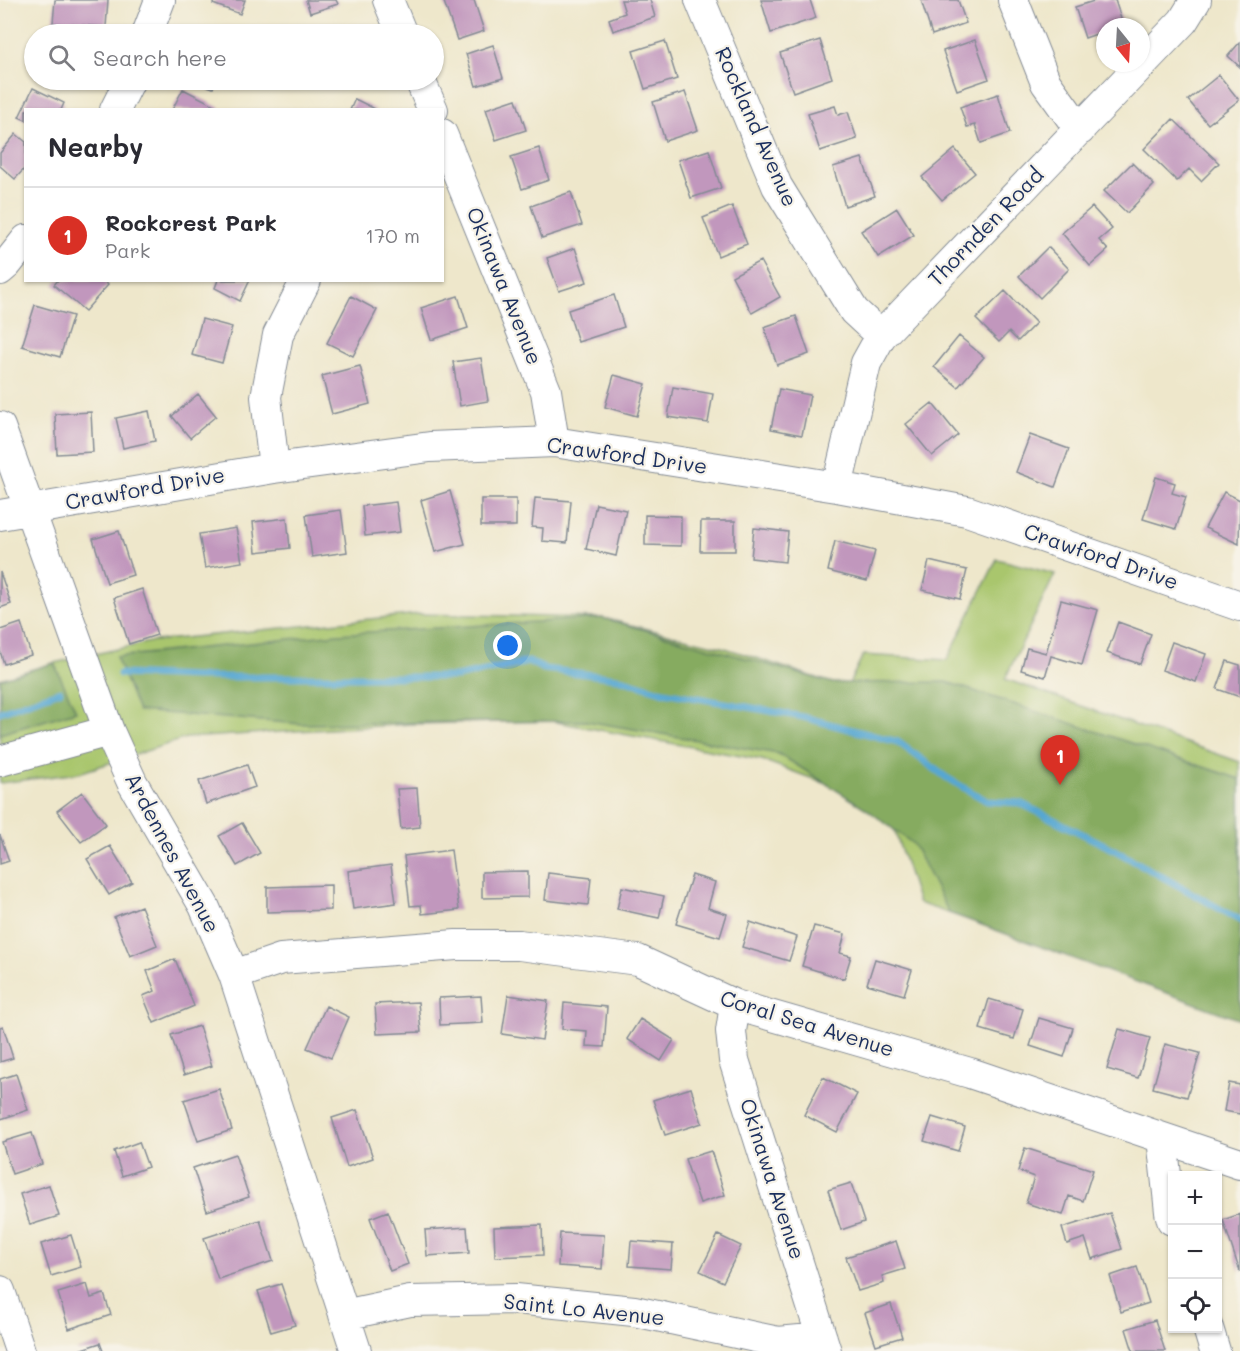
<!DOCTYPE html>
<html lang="en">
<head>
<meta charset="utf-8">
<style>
  :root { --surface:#fff; --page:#f7f7f7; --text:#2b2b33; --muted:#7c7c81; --line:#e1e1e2; --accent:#d93025 }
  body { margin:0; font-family:Mali,sans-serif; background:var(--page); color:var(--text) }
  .controls { position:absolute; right:18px; bottom:18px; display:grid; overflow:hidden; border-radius:0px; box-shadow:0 2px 4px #0004 }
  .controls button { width:54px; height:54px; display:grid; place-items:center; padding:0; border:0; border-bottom:2px solid var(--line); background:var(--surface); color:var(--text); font:30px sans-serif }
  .compass { position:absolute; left:1096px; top:18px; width:54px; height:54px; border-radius:50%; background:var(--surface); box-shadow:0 2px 4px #0004; rotate:162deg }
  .you { position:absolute; left:508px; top:646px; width:21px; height:21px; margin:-15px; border:4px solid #fff; border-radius:50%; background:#1a73e8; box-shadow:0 0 0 9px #1a73e833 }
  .badge { display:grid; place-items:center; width:39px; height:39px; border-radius:50%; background:var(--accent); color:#fff; font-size:20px; font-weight:700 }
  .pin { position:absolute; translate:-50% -50px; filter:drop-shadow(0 2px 3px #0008) }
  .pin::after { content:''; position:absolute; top:32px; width:21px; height:18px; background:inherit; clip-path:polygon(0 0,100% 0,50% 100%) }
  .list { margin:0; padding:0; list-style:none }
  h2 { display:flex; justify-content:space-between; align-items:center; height:78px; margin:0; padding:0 24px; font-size:26px }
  h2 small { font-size:20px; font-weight:400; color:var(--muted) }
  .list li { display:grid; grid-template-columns:39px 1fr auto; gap:18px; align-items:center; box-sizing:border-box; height:96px; padding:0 24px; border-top:2px solid var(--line) }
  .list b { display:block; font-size:22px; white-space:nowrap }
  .list p { margin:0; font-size:20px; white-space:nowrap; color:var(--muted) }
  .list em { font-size:20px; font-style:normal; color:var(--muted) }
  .icon { flex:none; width:33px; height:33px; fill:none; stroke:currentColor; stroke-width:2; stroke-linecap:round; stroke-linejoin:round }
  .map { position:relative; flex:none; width:1240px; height:1351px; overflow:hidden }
  .search { position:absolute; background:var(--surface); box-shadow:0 2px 4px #0004; left:24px; top:24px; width:420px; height:66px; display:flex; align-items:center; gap:15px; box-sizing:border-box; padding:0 21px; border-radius:33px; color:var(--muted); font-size:22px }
  .panel { position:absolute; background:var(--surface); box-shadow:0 2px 4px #0004; left:24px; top:108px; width:420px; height:174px; border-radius:0px }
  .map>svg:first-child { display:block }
  .green { fill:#a9c66d; stroke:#627a66; stroke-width:1.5 }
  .forest { fill:#86ab60; stroke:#506d5f; stroke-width:1.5 }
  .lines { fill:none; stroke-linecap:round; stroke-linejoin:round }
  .stream { stroke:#57a7d1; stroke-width:7 }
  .building { fill:#c197bd }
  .minor-casing { stroke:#848b94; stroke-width:32 }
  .minor { stroke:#fff; stroke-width:30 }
  .labels { text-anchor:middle; stroke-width:4.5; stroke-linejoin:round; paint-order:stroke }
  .street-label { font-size:21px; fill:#1b2f5e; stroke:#f7f3e8 }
</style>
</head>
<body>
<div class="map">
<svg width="1240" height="1351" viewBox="0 0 1240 1351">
  <rect width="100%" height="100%" fill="#f7f3e8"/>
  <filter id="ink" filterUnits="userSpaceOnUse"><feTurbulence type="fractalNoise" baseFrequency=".0167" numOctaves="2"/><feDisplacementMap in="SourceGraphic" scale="12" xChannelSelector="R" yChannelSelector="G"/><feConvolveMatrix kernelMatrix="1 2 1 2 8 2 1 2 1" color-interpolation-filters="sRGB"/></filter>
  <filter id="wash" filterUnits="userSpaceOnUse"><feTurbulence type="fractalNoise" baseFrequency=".008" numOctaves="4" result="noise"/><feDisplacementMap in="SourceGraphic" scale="24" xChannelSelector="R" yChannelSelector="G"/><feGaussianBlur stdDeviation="1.35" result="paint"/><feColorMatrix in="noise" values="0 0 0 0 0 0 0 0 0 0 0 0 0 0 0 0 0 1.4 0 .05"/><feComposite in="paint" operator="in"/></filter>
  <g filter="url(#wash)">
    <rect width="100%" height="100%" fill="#eee7cb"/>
    <!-- green -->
    <path class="green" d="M997 559 1055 574 1005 679 1240 762V1011L918 903 848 686 863 655 947 660Z
      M419 614 603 618 725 648 833 683 878 803 762 760 551 721 412 724 186 738 79 773 0 783V679L54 663 154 641Z"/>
    <!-- forest -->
    <path class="forest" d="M603 618 833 683 947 682 1240 779V1020L949 913 913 844 865 808 779 754 586 721 301 724 138 711 116 657 337 634Z
      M54 663 76 711 0 734V679Z"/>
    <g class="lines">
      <!-- stream -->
      <path class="stream" d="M120 674 195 677H456L529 662 544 669 618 678 664 692 803 717 898 742 947 778 987 801 1020 803 1109 847 1240 920
        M0 712 60 691"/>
    </g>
    <g id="blocks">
      <!-- building -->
      <path class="building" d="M55 0H108L106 27 53 23Z
        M215 0H245L240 14 213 4Z
        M306 0H336L338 4 310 13Z
        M451 0H474L484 31 457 40 444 2Z
        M621 0H650L655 17 613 31 609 19 625 13Z
        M761 0H810L816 18 771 33Z
        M921 0H958L966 23 932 35Z
        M1097 0H1115L1123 25 1105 27V31L1085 38 1075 7Z
        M820 40 832 78 793 92 780 53Z
        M975 40 989 79 957 90 943 51Z
        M665 41 677 79 645 89 633 51Z
        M1240 42V67L1228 56Z
        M493 45 503 78 476 86 466 54Z
        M1219 75 1239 100 1208 124 1188 100Z
        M190 80H216L213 88Z
        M33 88 64 103 61 110H26V120L19 117Z
        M183 89 220 108 219 110H172Z
        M685 92 698 130 665 141 653 102Z
        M998 94 1010 133 981 143 975 125 967 127 960 107Z
        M355 99 377 110H350Z
        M516 99 526 130 496 140 486 109Z
        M835 106 838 115 848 112 857 139 820 151 808 114Z
        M1173 119 1219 163 1201 181 1189 169 1177 181 1144 149Z
        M16 134 26 142V167L15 179 0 166V153Z
        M539 148 549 180 522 189 511 157Z
        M955 149 975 173 942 200 922 177Z
        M709 150 721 188 691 198 678 160Z
        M862 158 875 196 845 206 833 167Z
        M1132 163 1154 185 1127 213 1104 191Z
        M571 192 582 225 542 238 531 206Z
        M732 206 747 244 718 256 703 218Z
        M1092 207 1112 229 1099 240 1108 250 1090 266 1062 233Z
        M897 208 914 235 878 257 861 231Z
        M1048 247 1069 269 1040 298 1019 276Z
        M575 248 587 282 559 291 547 258Z
        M760 261 780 297 752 313 732 276Z
        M58 280H103L108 285 85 311 54 285Z
        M218 280H250L240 301 215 288Z
        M1005 291 1036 323 1018 341 1009 332 999 342 976 319Z
        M614 295 624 327 578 342 568 310Z
        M351 296 377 310 353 356 327 343Z
        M458 296 468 328 431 340 421 308Z
        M35 305 73 316 60 357 22 346Z
        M796 316 809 354 777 365 764 327Z
        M202 319 232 327 222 363 192 355Z
        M959 336 984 357 958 387 934 367Z
        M481 358 488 401 460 406 453 362Z
        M360 366 370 404 332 414 322 376Z
        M614 375 646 384 637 416 605 407Z
        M673 387 713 394 708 423 668 417Z
        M779 389 810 395 802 435 771 429Z
        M198 394 216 416 190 438 172 416Z
        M932 403 958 435 932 456 906 424Z
        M149 411 155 441 123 448 116 418Z
        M91 412 93 452 57 454 55 414Z
        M1030 435 1069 449 1055 487 1016 472Z
        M1156 477 1175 483 1172 493 1186 497 1176 529 1143 519Z
        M450 491 465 544 435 552 421 500Z
        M1224 492 1240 500 1239 544 1205 528Z
        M535 498 571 501 567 543 542 541 543 528 532 527Z
        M481 499H516V526H481Z
        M396 502 400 532 365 536 362 506Z
        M596 504 626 510 616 556 586 549Z
        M341 510 347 552 312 557 306 515Z
        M645 515 681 516V546L645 545Z
        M287 518 290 548 256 552 253 522Z
        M701 521H735V551H700Z
        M236 528 242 562 205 568 199 534Z
        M754 528 788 532 785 562 751 558Z
        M119 531 133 575 107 583 93 539Z
        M835 541 875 551 867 581 828 571Z
        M929 561 967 570 960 599 922 590Z
        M0 572 11 604 0 608Z
        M142 589 157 635 129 644 114 598Z
        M1061 600 1098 610 1082 665 1051 656 1045 677 1021 670 1027 648 1046 653Z
        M1118 622 1151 634 1140 664 1107 653Z
        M21 623 31 655 4 664 0 651V630Z
        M1172 642 1206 654 1196 682 1162 670Z
        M1227 661 1240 665V697L1217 689Z
        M247 765 255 787 206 804 199 781Z
        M417 788 420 827 401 829 397 789Z
        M82 792 106 824 81 842 57 811Z
        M242 823 260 853 237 866 219 836Z
        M0 835 9 861 0 864Z
        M110 846 132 882 109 895 87 859Z
        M451 850 459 910 422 914 421 905 410 906 404 856Z
        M391 865 396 903 353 909 348 871Z
        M528 871V897L482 898V872Z
        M548 873 591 878 588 905 545 900Z
        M692 875 715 882 708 908 727 914 720 937 676 924Z
        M331 885V910L267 912V887Z
        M622 887 664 896 659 918 617 909Z
        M141 906 157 945 130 956 114 917Z
        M750 922 797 937 789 961 742 947Z
        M814 926 845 934 840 953 851 956 844 979 802 966Z
        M175 959 194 1006 154 1023 143 996 155 991 147 971Z
        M875 959 912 970 904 995 867 984Z
        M508 995 548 1001 542 1040 502 1034Z
        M481 996 483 1023 440 1025 439 998Z
        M989 999 1023 1009 1014 1039 980 1029Z
        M418 1002 421 1032 377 1034 375 1004Z
        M564 1003 607 1007 604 1047 586 1046 587 1031 562 1029Z
        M326 1006 349 1017 331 1058 307 1048Z
        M1039 1018 1073 1028 1064 1057 1030 1046Z
        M640 1019 674 1040 661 1061 627 1039Z
        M3 1026 13 1058 0 1062V1027Z
        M199 1026 212 1066 184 1075 171 1035Z
        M1119 1029 1150 1038 1138 1078 1107 1069Z
        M1165 1044 1200 1053 1187 1097 1153 1088Z
        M16 1074 28 1110 1 1119 0 1079Z
        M823 1077 857 1094 837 1132 804 1115Z
        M1229 1083 1240 1085V1114L1224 1111Z
        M691 1088 702 1123 665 1135 653 1100Z
        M219 1089 232 1130 198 1141 184 1100Z
        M357 1110 373 1158 347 1167 332 1118Z
        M932 1117 965 1127 958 1151 924 1141Z
        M32 1133 42 1164 12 1174 2 1142Z
        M139 1142 148 1167 122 1176 114 1151Z
        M1025 1148 1093 1170 1083 1201 1069 1196 1063 1215 1026 1203 1034 1177 1018 1171Z
        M711 1151 725 1195 700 1203 685 1159Z
        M235 1154 249 1197 207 1211 193 1168Z
        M851 1183 864 1222 841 1230 828 1190Z
        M49 1185 59 1216 30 1225 20 1194Z
        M388 1211 408 1264 390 1271 370 1218Z
        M1110 1213 1122 1249 1092 1259 1085 1238 1067 1244 1062 1228Z
        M1240 1214V1272L1223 1220Z
        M260 1220 273 1261 218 1279 204 1238Z
        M542 1225 543 1255 495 1257 494 1227Z
        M467 1227 469 1253 427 1256 425 1230Z
        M560 1233 604 1235 602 1269 558 1266Z
        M71 1235 81 1267 51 1276 41 1244Z
        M718 1235 741 1246 723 1282 700 1271Z
        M631 1241 673 1244 671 1269 629 1266Z
        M896 1241 905 1269 882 1276 884 1283 858 1291 846 1257Z
        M1137 1267 1149 1303 1121 1312 1110 1276Z
        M87 1284 91 1298 104 1294 111 1315 69 1329 58 1293Z
        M281 1284 295 1325 271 1332 258 1291Z
        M891 1304 902 1337 876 1345 865 1313Z
        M1155 1320 1165 1351H1133L1126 1329Z
        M100 1343 103 1351H76Z"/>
    </g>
  </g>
  <g filter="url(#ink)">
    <use href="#blocks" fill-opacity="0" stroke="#848b94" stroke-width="1.5"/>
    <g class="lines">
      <defs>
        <path id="minor" d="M388 0 402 34
          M700 0 777 186 854 311 881 336
          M1013 0 1046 83 1080 130
          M147 34 160 0
          M420 80 433 110
          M115 110 130 80
          M442 134 546 391 554 442
          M0 270 7 264 26 240
          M0 427 109 731 132 782 204 906 234 975 356 1351
          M274 468 266 397 278 335 306 280
          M837 487 866 363 881 336 1183 21 1196 0
          M0 515 274 468 430 447 554 442 837 487 967 511 1240 606
          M0 761 109 731
          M234 975 281 959 456 945H519L638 960 735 1005 970 1073 1240 1164
          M735 1005 731 1031 734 1060 826 1351
          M1162 1138 1170 1212 1172 1220
          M0 1291 20 1351
          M344 1315 410 1301 516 1299 634 1311 778 1342 822 1338
          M1208 1328 1215 1351"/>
      </defs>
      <!-- minor casing -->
      <use href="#minor" class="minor-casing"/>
      <!-- minor -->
      <use href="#minor" class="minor"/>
    </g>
  </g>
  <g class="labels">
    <!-- street labels -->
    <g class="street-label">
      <text transform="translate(756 127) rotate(66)" y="7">Rockland Avenue</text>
      <text transform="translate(986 227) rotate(-46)" y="7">Thornden Road</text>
      <text transform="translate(504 286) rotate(68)" y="7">Okinawa Avenue</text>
      <text transform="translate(627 456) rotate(8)" y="7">Crawford Drive</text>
      <text transform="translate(145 489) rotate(-10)" y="7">Crawford Drive</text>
      <text transform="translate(1101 557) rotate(19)" y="7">Crawford Drive</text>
      <text transform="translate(172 853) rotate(62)" y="7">Ardennes Avenue</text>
      <text transform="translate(807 1024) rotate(17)" y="7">Coral Sea Avenue</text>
      <text transform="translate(772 1179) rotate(72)" y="7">Okinawa Avenue</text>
      <text transform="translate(584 1310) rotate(6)" y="7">Saint Lo Avenue</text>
    </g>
  </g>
</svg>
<div class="controls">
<button>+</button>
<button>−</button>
<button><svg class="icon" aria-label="locate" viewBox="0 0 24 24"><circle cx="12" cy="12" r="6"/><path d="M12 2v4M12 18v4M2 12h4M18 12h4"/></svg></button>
</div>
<svg class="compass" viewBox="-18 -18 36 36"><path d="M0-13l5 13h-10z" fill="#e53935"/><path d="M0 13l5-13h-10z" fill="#7c7c81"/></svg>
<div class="you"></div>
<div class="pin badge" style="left:1060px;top:785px">1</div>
<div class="search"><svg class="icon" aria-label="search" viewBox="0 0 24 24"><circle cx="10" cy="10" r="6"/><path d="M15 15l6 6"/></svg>Search here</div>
<section class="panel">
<h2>Nearby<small></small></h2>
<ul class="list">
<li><span class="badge">1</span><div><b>Rockcrest Park</b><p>Park</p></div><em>170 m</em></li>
</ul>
</section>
</div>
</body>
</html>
